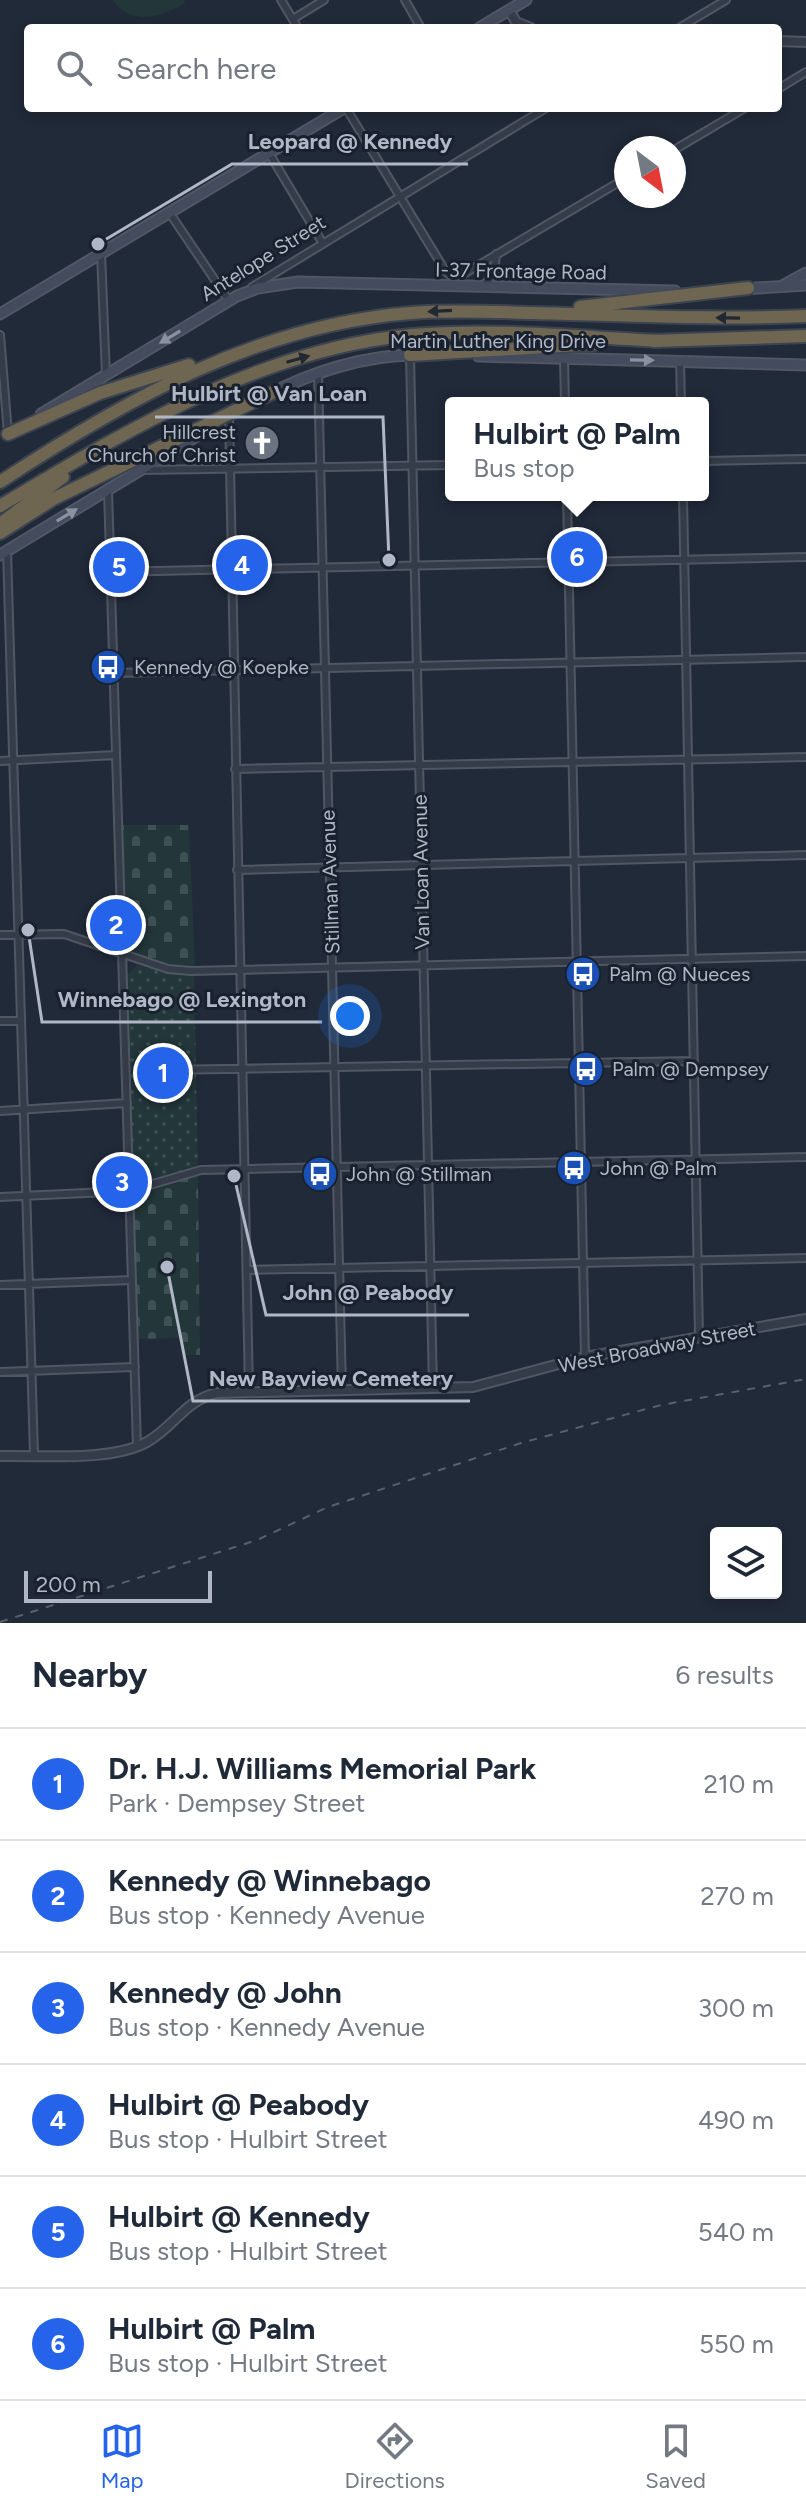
<!DOCTYPE html>
<html lang="en">
<head>
<meta charset="utf-8">
<style>
  :root { --surface:#fff; --page:#f2f2f3; --text:#1f2937; --muted:#747a83; --line:#e0e1e3; --accent:#2563eb }
  body { margin:0; font-family:Figtree,sans-serif; background:var(--page); color:var(--text) }
  .controls { position:absolute; right:24px; bottom:24px; display:grid; overflow:hidden; border-radius:8px; box-shadow:0 4px 12px #0003 }
  .controls button { width:72px; height:72px; display:grid; place-items:center; padding:0; border:0; border-bottom:2px solid var(--line); background:var(--surface); color:var(--text); font:40px sans-serif }
  .compass { position:absolute; left:614px; top:136px; width:72px; height:72px; border-radius:50%; background:var(--surface); box-shadow:0 4px 12px #0003; rotate:148deg }
  .scale { position:absolute; left:24px; bottom:20px; width:188px; box-sizing:border-box; padding-left:8px; border:4px solid #b0b7c6; border-top:0; font-size:22px; line-height:28px; white-space:nowrap; color:#b0b7c6; -webkit-text-stroke:6px #1a212e; paint-order:stroke }
  .you { position:absolute; left:350px; top:1016px; width:28px; height:28px; margin:-20px; border:6px solid #fff; border-radius:50%; background:#1a73e8; box-shadow:0 0 0 12px #1a73e833 }
  .badge { display:grid; place-items:center; width:52px; height:52px; border-radius:50%; background:var(--accent); color:#fff; font-size:26px; font-weight:700 }
  .pin { position:absolute; translate:-50% -50%; border:4px solid #fff; box-shadow:0 2px 8px #0006 }
  .popup { position:absolute; left:445px; top:397px; width:264px; height:104px; box-sizing:border-box; display:grid; place-content:center; border-radius:8px; background:var(--surface); filter:drop-shadow(0 2px 6px #0005); font-size:26px; white-space:nowrap; color:var(--muted) }
  .popup b { font-size:30px; color:var(--text) }
  .popup::after { content:''; position:absolute; left:50%; top:100%; margin-left:-16px; border:16px solid transparent; border-top-color:var(--surface) }
  .list { margin:0; padding:0; list-style:none }
  h2 { display:flex; justify-content:space-between; align-items:center; height:104px; margin:0; padding:0 32px; font-size:34px }
  h2 small { font-size:26px; font-weight:400; color:var(--muted) }
  .list li { display:grid; grid-template-columns:52px 1fr auto; gap:24px; align-items:center; box-sizing:border-box; height:112px; padding:0 32px; border-top:2px solid var(--line) }
  .list b { display:block; font-size:30px; white-space:nowrap }
  .list p { margin:0; font-size:26px; white-space:nowrap; color:var(--muted) }
  .list em { font-size:26px; font-style:normal; color:var(--muted) }
  .icon { flex:none; width:44px; height:44px; fill:none; stroke:currentColor; stroke-width:2; stroke-linecap:round; stroke-linejoin:round }
  .map { position:relative; flex:none; width:806px; height:1623px; overflow:hidden }
  .search { position:absolute; background:var(--surface); box-shadow:0 4px 12px #0003; left:24px; right:24px; top:24px; height:88px; display:flex; align-items:center; gap:20px; box-sizing:border-box; padding:0 28px; border-radius:8px; color:var(--muted); font-size:30px }
  .sheet { height:776px; background:var(--surface) }
  nav { display:flex; justify-content:space-around; align-items:center; box-sizing:border-box; height:112px; border-top:2px solid var(--line); background:var(--surface); font-size:22px; color:var(--muted) }
  nav a { display:grid; justify-items:center; gap:4px }
  nav .on { color:var(--accent) }
  .map>svg:first-child { display:block }
  .grass { fill:#23363a }
  .cemetery { fill:url(#cemetery-stones) }
  .park { fill:url(#park-dots) }
  .lines { fill:none; stroke-linecap:round; stroke-linejoin:round }
  .minor-casing { stroke:#505764; stroke-width:10 }
  .tertiary-casing { stroke:#505764; stroke-width:12 }
  .secondary-casing { stroke:#505764; stroke-width:13 }
  .motorway-casing { stroke:#3d4451; stroke-width:16 }
  .minor { stroke:#353c49; stroke-width:6 }
  .tertiary { stroke:#353c49; stroke-width:8 }
  .secondary { stroke:#434b5c; stroke-width:9 }
  .motorway { stroke:#6f6652; stroke-width:12 }
  .rail { stroke:#576070; stroke-width:2; stroke-dasharray:8 8; stroke-linecap:butt }
  .oneway { fill:#222832 }
  .oneway2 { fill:#8a91a1 }
  .labels { text-anchor:middle; stroke-width:6; stroke-linejoin:round; paint-order:stroke }
  .street-label { font-size:20px; fill:#b0b7c6; stroke:#1a212e }
  .poi-label { font-size:20px; fill:#b0b7c6; stroke:#1a212e; text-anchor:start }
  .leader { fill:none; stroke:#b0b7c6; stroke-width:3 }
  .callout-dot { fill:#b0b7c6; stroke:#1a212e; stroke-width:3 }
  .callout-label { font-size:22px; text-anchor:middle; font-weight:bold; fill:#b0b7c6; stroke:#1a212e; stroke-width:6; stroke-linejoin:round; paint-order:stroke }
</style>
</head>
<body>
<div class="map">
<svg width="806" height="1623" viewBox="0 0 806 1623">
  <defs>
    <pattern id="cemetery-stones" width="16" height="16" patternUnits="userSpaceOnUse" patternTransform="scale(2)"><rect width="16" height="16" fill="#23363a"/><path d="M2 7V4a2 2 0 0 1 4 0v3zM10 15v-3a2 2 0 0 1 4 0v3z" fill="#405155"/></pattern>
    <pattern id="park-dots" width="8" height="8" patternUnits="userSpaceOnUse" patternTransform="scale(2)"><rect width="8" height="8" fill="#23363a"/><path d="M2 2h.1M6 6h.1" fill="none" stroke="#405155" stroke-width="1.8" stroke-linecap="round"/></pattern>
  </defs>
  <rect width="100%" height="100%" fill="#212a39"/>
  <!-- grass -->
  <path class="grass" d="M113 0H184L185 3C162 17 130 27 113 0Z"/>
  <!-- cemetery -->
  <path class="cemetery" d="M122 825H189L195 967 160 963 127 950Z
    M198 1175 200 1355H183L182 1338 137 1339 133 1197 173 1181Z"/>
  <!-- park -->
  <path class="park" d="M137 965 194 974 198 1168 138 1185 133 1182 126 976Z"/>
  <g class="lines">
    <defs>
      <path id="minor" d="M281 0 298 28
        M405 0 421 28
        M293 19 324 0
        M679 28 726 0
        M778 89 806 72
        M346 108 446 272 453 277 462 275 626 178
        M674 150 745 108
        M269 153 322 242
        M169 212 229 301
        M101 253 106 375
        M484 285 494 274 496 254
        M252 287 546 108
        M0 335 8 434
        M410 355 433 1388
        M564 358 565 403
        M680 361 681 403
        M318 373 342 1390
        M229 417 249 1392
        M703 461 806 459
        M141 470 451 465
        M108 490 137 1447
        M567 495 585 1357
        M683 495 699 1337
        M7 551 34 1455
        M111 572 806 557
        M114 673 806 657
        M0 761 116 755
        M235 769 806 757
        M237 870 806 855
        M0 935 64 934 168 969 191 971 806 956
        M0 1021H20
        M161 1070 694 1061
        M0 1111 127 1103
        M0 1197 129 1191 201 1170 806 1157
        M248 1270 806 1258
        M0 1285 132 1280
        M0 1372 135 1367"/>
      <path id="tertiary" d="M509 10 516 22 531 28
        M778 41 806 42
        M0 1456C42 1455 111 1462 147 1442 174 1427 185 1400 217 1393L473 1387 585 1357 806 1319"/>
      <path id="secondary" d="M479 28 526 0
        M784 285 806 273
        M742 289 806 285
        M0 314 344 108
        M478 356 806 365
        M268 395C312 372 365 355 415 355
        M41 414 237 296 258 288 298 282 675 291
        M0 555 210 428"/>
      <path id="motorway" d="M580 307 748 288
        M653 341 806 336
        M410 355 595 344
        M8 434 100 393 189 365
        M0 482C126 399 258 325 411 313 452 310 492 312 533 313 624 315 715 320 806 316
        M0 506C128 430 260 349 412 335 494 328 578 337 660 341
        M0 524 63 477
        M0 533 55 498 274 392"/>
    </defs>
    <!-- minor casing -->
    <use href="#minor" class="minor-casing"/>
    <!-- tertiary casing -->
    <use href="#tertiary" class="tertiary-casing"/>
    <!-- secondary casing -->
    <use href="#secondary" class="secondary-casing"/>
    <!-- motorway casing -->
    <use href="#motorway" class="motorway-casing"/>
    <!-- minor -->
    <use href="#minor" class="minor"/>
    <!-- tertiary -->
    <use href="#tertiary" class="tertiary"/>
    <!-- secondary -->
    <use href="#secondary" class="secondary"/>
    <!-- motorway -->
    <use href="#motorway" class="motorway"/>
    <!-- rail -->
    <path class="rail" d="M0 1622 257 1540 328 1507 521 1443 661 1405 806 1379"/>
  </g>
  <!-- one-way arrows -->
  <defs><path id="oneway-solid" d="M-6-.8H1V-3.2L6.5 0L1 3.2V.8H-6Z" transform="scale(2)"/></defs>
  <g class="oneway">
    <use href="#oneway-solid" transform="translate(440 311) rotate(177)"/>
    <use href="#oneway-solid" transform="translate(728 318) rotate(-179)"/>
    <use href="#oneway-solid" transform="translate(298 359) rotate(-16)"/>
  </g>
  <g class="oneway2">
    <use href="#oneway-solid" transform="translate(170 337) rotate(149)"/>
    <use href="#oneway-solid" transform="translate(642 360) rotate(1)"/>
    <use href="#oneway-solid" transform="translate(67 515) rotate(-31)"/>
  </g>
  <!-- icons -->
  <defs>
    <symbol id="church-disc" viewBox="-11 -11 22 22"><circle r="9.5" fill="#6b7280" stroke="#1a212e"/><path d="M-1.2-6h2.4v3.5h3.3v2.4h-3.3V6h-2.4V-.1h-3.3v-2.4h3.3Z" fill="#fff"/></symbol>
    <symbol id="bus-disc" viewBox="-11 -11 22 22"><circle r="9.5" fill="#1a4fb4" stroke="#1a212e"/><path d="M-5-6H5V4H4V6H2V4H-2V6H-4V4H-5ZM-3.5-4V0h7V-4ZM-3.5 1.2v1.5H-2V1.2ZM2 1.2v1.5H3.5V1.2Z" fill="#fff"/></symbol>
  </defs>
  <g fill-rule="evenodd">
    <use href="#church-disc" x="242" y="423" width="40" height="40"/>
    <use href="#bus-disc" x="88" y="647" width="40" height="40"/>
    <use href="#bus-disc" x="563" y="954" width="40" height="40"/>
    <use href="#bus-disc" x="566" y="1049" width="40" height="40"/>
    <use href="#bus-disc" x="554" y="1148" width="40" height="40"/>
    <use href="#bus-disc" x="300" y="1154" width="40" height="40"/>
  </g>
  <g class="labels">
    <!-- street labels -->
    <g class="street-label">
      <text transform="translate(263 258) rotate(-32)" y="7">Antelope Street</text>
      <text transform="translate(521 271) rotate(1)" y="7">I-37 Frontage Road</text>
      <text x="498" y="348">Martin Luther King Drive</text>
      <text transform="translate(421 872) rotate(-91)" y="7">Van Loan Avenue</text>
      <text transform="translate(330 882) rotate(-92)" y="7">Stillman Avenue</text>
      <text transform="translate(657 1347) rotate(-11)" y="7">West Broadway Street</text>
    </g>
    <!-- poi labels -->
    <g class="poi-label">
      <text x="236" y="439" text-anchor="end">Hillcrest<tspan x="236" dy="23">Church of Christ</tspan></text>
      <text x="134" y="674">Kennedy @ Koepke</text>
      <text x="609" y="981">Palm @ Nueces</text>
      <text x="612" y="1076">Palm @ Dempsey</text>
      <text x="600" y="1175">John @ Palm</text>
      <text x="346" y="1181">John @ Stillman</text>
    </g>
  </g>
  <!-- callouts -->
  <path class="leader" d="M98 244L232 164H468M389 560L383 417H155M28 930L42 1022H322M234 1176L266 1315H469M167 1267L193 1401H470"/>
  <g class="callout-dot">
    <circle cx="98" cy="244" r="8"/>
    <circle cx="389" cy="560" r="8"/>
    <circle cx="28" cy="930" r="8"/>
    <circle cx="234" cy="1176" r="8"/>
    <circle cx="167" cy="1267" r="8"/>
  </g>
  <g class="callout-label">
    <text x="350" y="149">Leopard @ Kennedy</text>
    <text x="269" y="401">Hulbirt @ Van Loan</text>
    <text x="182" y="1007">Winnebago @ Lexington</text>
    <text x="368" y="1300">John @ Peabody</text>
    <text x="331" y="1386">New Bayview Cemetery</text>
  </g>
</svg>
<div class="controls">
<button><svg class="icon" aria-label="layers" viewBox="0 0 24 24"><path d="M12 4l9 5-9 5-9-5zM3 14l9 5 9-5"/></svg></button>
</div>
<svg class="compass" viewBox="-18 -18 36 36"><path d="M0-13l5 13h-10z" fill="#e53935"/><path d="M0 13l5-13h-10z" fill="#747a83"/></svg>
<div class="scale">200 m</div>
<div class="you"></div>
<div class="pin badge" style="left:163px;top:1073px">1</div>
<div class="pin badge" style="left:116px;top:925px">2</div>
<div class="pin badge" style="left:122px;top:1182px">3</div>
<div class="pin badge" style="left:242px;top:565px">4</div>
<div class="pin badge" style="left:119px;top:567px">5</div>
<div class="pin badge" style="left:577px;top:557px">6</div>
<div class="popup"><b>Hulbirt @ Palm</b>Bus stop</div>
<div class="search"><svg class="icon" aria-label="search" viewBox="0 0 24 24"><circle cx="10" cy="10" r="6"/><path d="M15 15l6 6"/></svg>Search here</div>
</div>
<section class="sheet">
<h2>Nearby<small>6 results</small></h2>
<ul class="list">
<li><span class="badge">1</span><div><b>Dr. H.J. Williams Memorial Park</b><p>Park · Dempsey Street</p></div><em>210 m</em></li>
<li><span class="badge">2</span><div><b>Kennedy @ Winnebago</b><p>Bus stop · Kennedy Avenue</p></div><em>270 m</em></li>
<li><span class="badge">3</span><div><b>Kennedy @ John</b><p>Bus stop · Kennedy Avenue</p></div><em>300 m</em></li>
<li><span class="badge">4</span><div><b>Hulbirt @ Peabody</b><p>Bus stop · Hulbirt Street</p></div><em>490 m</em></li>
<li><span class="badge">5</span><div><b>Hulbirt @ Kennedy</b><p>Bus stop · Hulbirt Street</p></div><em>540 m</em></li>
<li><span class="badge">6</span><div><b>Hulbirt @ Palm</b><p>Bus stop · Hulbirt Street</p></div><em>550 m</em></li>
</ul>
</section>
<nav>
<a class="on"><svg class="icon" aria-label="map" viewBox="0 0 24 24"><path d="M3 6l6-2 6 2 6-2v14l-6 2-6-2-6 2zM9 4v14M15 6v14"/></svg>Map</a>
<a><svg class="icon" aria-label="directions" viewBox="0 0 24 24"><path d="M12 3l9 9-9 9-9-9zM9 14v-3h6M13 9l2 2-2 2"/></svg>Directions</a>
<a><svg class="icon" aria-label="saved" viewBox="0 0 24 24"><path d="M7 4h10v16l-5-4-5 4z"/></svg>Saved</a>
</nav>
</body>
</html>
